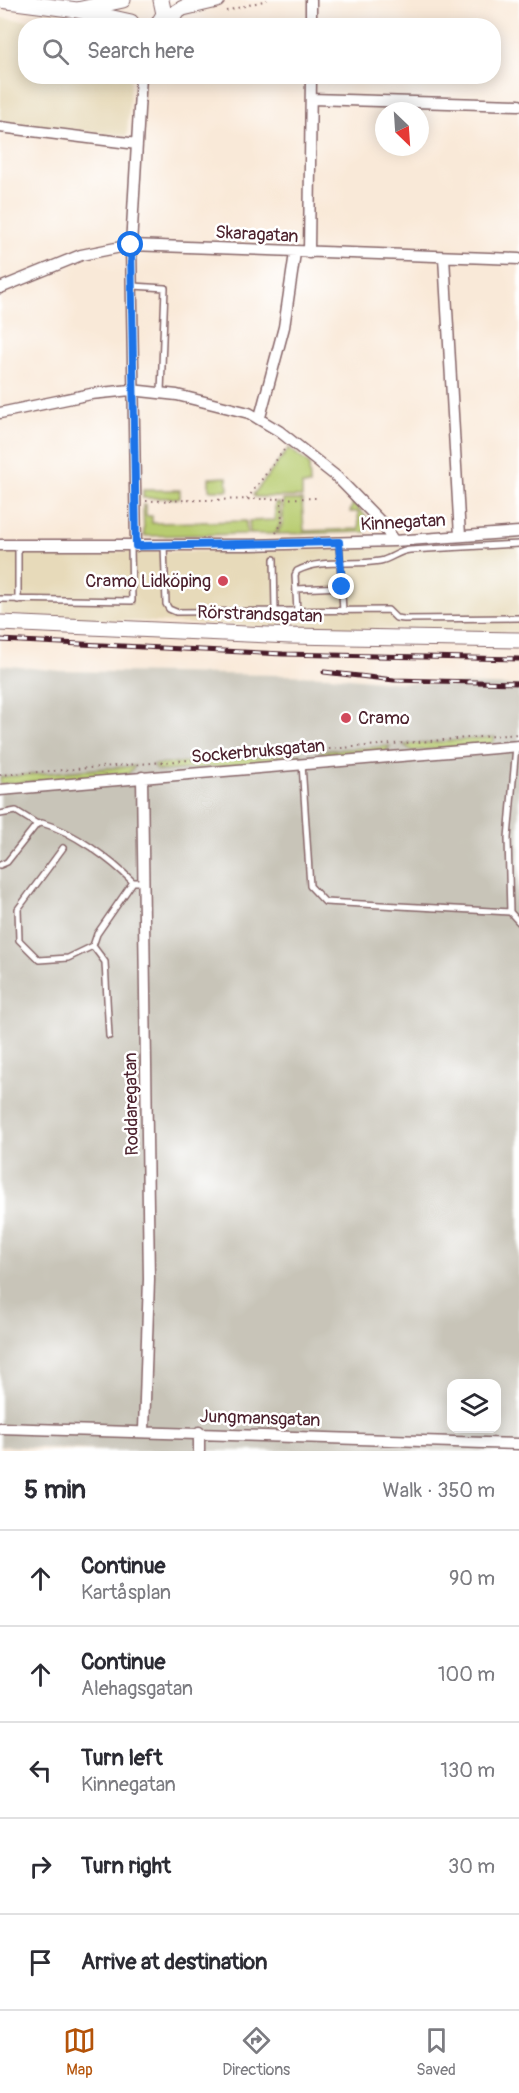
<!DOCTYPE html>
<html lang="en">
<head>
<meta charset="utf-8">
<style>
  :root { --surface:#fff; --page:#f7f7f7; --text:#2b2b33; --muted:#7c7c81; --line:#e1e1e2; --accent:#b45309 }
  body { margin:0; font-family:Pangolin,sans-serif; background:var(--page); color:var(--text) }
  .controls { position:absolute; right:18px; bottom:18px; display:grid; overflow:hidden; border-radius:12px; box-shadow:0 3px 15px #0003 }
  .controls button { width:54px; height:54px; display:grid; place-items:center; padding:0; border:0; border-bottom:2px solid var(--line); background:var(--surface); color:var(--text); font:30px sans-serif }
  .compass { position:absolute; left:375px; top:102px; width:54px; height:54px; border-radius:50%; background:var(--surface); box-shadow:0 3px 15px #0003; rotate:155deg }
  .stop { position:absolute; width:18px; height:18px; margin:-14px; border:4px solid #1a73e8; border-radius:50%; background:#fff }
  .stop.end { background:#1a73e8; border-color:#fff; box-shadow:0 2px 6px #0008 }
  .list { margin:0; padding:0; list-style:none }
  h2 { display:flex; justify-content:space-between; align-items:center; height:78px; margin:0; padding:0 24px; font-size:26px }
  h2 small { font-size:20px; font-weight:400; color:var(--muted) }
  .list li { display:grid; grid-template-columns:39px 1fr auto; gap:18px; align-items:center; box-sizing:border-box; height:96px; padding:0 24px; border-top:2px solid var(--line) }
  .list b { display:block; font-size:22px; white-space:nowrap }
  .list p { margin:0; font-size:20px; white-space:nowrap; color:var(--muted) }
  .list em { font-size:20px; font-style:normal; color:var(--muted) }
  .icon { flex:none; width:33px; height:33px; fill:none; stroke:currentColor; stroke-width:2; stroke-linecap:round; stroke-linejoin:round }
  .map { position:relative; flex:none; width:519px; height:1451px; overflow:hidden }
  .search { position:absolute; background:var(--surface); box-shadow:0 3px 15px #0003; left:18px; right:18px; top:18px; height:66px; display:flex; align-items:center; gap:15px; box-sizing:border-box; padding:0 21px; border-radius:24px; color:var(--muted); font-size:22px }
  .sheet { height:558px; background:var(--surface) }
  nav { display:flex; justify-content:space-around; align-items:center; box-sizing:border-box; height:84px; border-top:2px solid var(--line); background:var(--surface); font-size:16px; color:var(--muted) }
  nav a { display:grid; justify-items:center; gap:3px }
  nav .on { color:var(--accent) }
  .map>svg:first-child { display:block }
  .built { fill:#e7daba }
  .industrial { fill:#c8c4b8; fill-rule:evenodd }
  .green { fill:#b8cc6f; stroke:#81764d; stroke-width:1.5 }
  .lines { fill:none; stroke-linecap:round; stroke-linejoin:round }
  .service-casing { stroke:#876668; stroke-width:8 }
  .minor-casing { stroke:#876668; stroke-width:13 }
  .secondary-casing { stroke:#876668; stroke-width:17 }
  .path { stroke:#876668; stroke-width:2; stroke-dasharray:1.5 4.5; stroke-linecap:butt }
  .service { stroke:#fff; stroke-width:5 }
  .minor { stroke:#fff; stroke-width:10 }
  .secondary { stroke:#fff; stroke-width:15 }
  .rail-casing { stroke:#4a1f2b; stroke-width:5 }
  .rail { stroke:#fff; stroke-width:3; stroke-dasharray:9; stroke-linecap:butt }
  .route { stroke:#1a73e8; stroke-width:8 }
  .poi-dot { fill:#d1495b; stroke:#fff; stroke-width:2 }
  .labels { text-anchor:middle; stroke-width:5; stroke-linejoin:round; paint-order:stroke }
  .street-label { font-size:18px; fill:#4a1f2b; stroke:#fff }
  .poi-label { font-size:18px; fill:#4a1f2b; stroke:#fff; text-anchor:end }
</style>
</head>
<body>
<div class="map">
<svg width="519" height="1451" viewBox="0 0 519 1451">
  <rect width="100%" height="100%" fill="#fff"/>
  <filter id="ink" filterUnits="userSpaceOnUse"><feTurbulence type="fractalNoise" baseFrequency=".0167" numOctaves="2"/><feDisplacementMap in="SourceGraphic" scale="12" xChannelSelector="R" yChannelSelector="G"/><feConvolveMatrix kernelMatrix="1 2 1 2 8 2 1 2 1" color-interpolation-filters="sRGB"/></filter>
  <filter id="wash" filterUnits="userSpaceOnUse"><feTurbulence type="fractalNoise" baseFrequency=".008" numOctaves="4" result="noise"/><feDisplacementMap in="SourceGraphic" scale="24" xChannelSelector="R" yChannelSelector="G"/><feGaussianBlur stdDeviation="1.35" result="paint"/><feColorMatrix in="noise" values="0 0 0 0 0 0 0 0 0 0 0 0 0 0 0 0 0 1.4 0 .05"/><feComposite in="paint" operator="in"/></filter>
  <g filter="url(#wash)">
    <rect width="100%" height="100%" fill="#f9e9d8"/>
    <!-- built -->
    <path class="built" d="M0 18 72 25 26 26V76L131 77 127 136 0 121Z
      M519 538V632L287 628 0 615V552L248 551 394 546Z"/>
    <!-- industrial -->
    <path class="industrial" d="M0 665 61 671 330 676 391 682 519 686V1451H107L0 1446ZM452 1384H496V1428H452Z"/>
    <!-- green -->
    <path class="green" d="M289 448 309 464 310 485H302V497H255L253 495Z
      M227 477 228 490H209V478Z
      M143 490H180V498H143Z
      M283 500H302L304 531 359 529 358 512H350L353 503 367 518 366 532 277 534 283 523Z
      M275 503H280V524L275 534H250L249 521 275 520Z
      M143 505H146V516H152V523L246 521 247 534 144 536Z
      M495 737 493 743 412 751 404 745Z
      M390 746 385 753 325 757 320 751Z
      M302 753 296 761 164 771 157 770 153 765Z
      M135 766 128 774 0 784V777Z"/>
  </g>
  <g filter="url(#ink)">
    <g class="lines">
      <defs>
        <path id="service" d="M133 286 165 288 161 392
          M339 542 343 611
          M164 545 166 604 169 609 176 612 388 610 396 618 404 619 519 618
          M274 559 275 611
          M296 589 342 587
          M0 599 132 601 131 546
          M18 600V545
          M297 611 295 575 297 571C321 558 353 566 380 561 391 559 398 551 410 550L519 544
          M302 764 310 886 325 902 510 912 508 838 516 746
          M0 814 16 811 37 824
          M63 848 18 909 19 940 39 960 68 958 93 946 97 934 133 882H143
          M0 865 7 862 37 824 42 823C74 832 110 859 133 882
          M510 912 519 922
          M93 946 105 962 109 1036"/>
        <path id="minor" d="M311 0V26
          M311 99 519 105
          M0 127 137 144
          M309 253 311 76
          M444 257 460 536
          M0 288 81 255 131 245 519 259
          M0 413 91 394 131 390 177 395 249 413 279 431 337 477 379 520 394 541
          M260 417 284 327 295 253
          M0 545H250L394 541 519 532
          M136 546 131 245 141 76
          M142 777 149 1279 144 1430
          M0 790 519 746
          M0 1428 519 1444
          M199 1432V1451"/>
        <path id="secondary" d="M0 0 77 10 131 22
          M77 10 123 0
          M159 23 183 8 217 0
          M158 24 164 14 161 0
          M0 623 290 636 519 640"/>
      </defs>
      <!-- service casing -->
      <use href="#service" class="service-casing"/>
      <!-- minor casing -->
      <use href="#minor" class="minor-casing"/>
      <!-- secondary casing -->
      <use href="#secondary" class="secondary-casing"/>
      <!-- path -->
      <path class="path" d="M226 11 267 0
        M247 499 284 450
        M146 501 317 498
        M276 533 282 523 281 499
        M0 775 519 734"/>
      <!-- service -->
      <use href="#service" class="service"/>
      <!-- minor -->
      <use href="#minor" class="minor"/>
      <!-- secondary -->
      <use href="#secondary" class="secondary"/>
      <defs>
        <path id="rail" d="M0 640 283 654 519 659
          M324 672 394 680 519 683"/>
      </defs>
      <!-- rail casing -->
      <use href="#rail" class="rail-casing"/>
      <!-- rail -->
      <use href="#rail" class="rail"/>
    </g>
  </g>
  <g class="lines" filter="url(#ink)">
    <!-- route -->
    <path class="route" d="M131 245 136 546 339 542 342 587"/>
  </g>
  <!-- markers -->
  <g class="poi-dot">
    <circle cx="223" cy="581" r="6"/>
    <circle cx="346" cy="718" r="6"/>
  </g>
  <g class="labels">
    <!-- street labels -->
    <g class="street-label">
      <text transform="translate(257 234) rotate(3)" y="6">Skaragatan</text>
      <text transform="translate(403 522) rotate(-3)" y="6">Kinnegatan</text>
      <text transform="translate(260 614) rotate(2)" y="6">Rörstrandsgatan</text>
      <text transform="translate(258 751) rotate(-5)" y="6">Sockerbruksgatan</text>
      <text transform="translate(131 1104) rotate(-91)" y="6">Roddaregatan</text>
      <text transform="translate(260 1418) rotate(2)" y="6">Jungmansgatan</text>
    </g>
    <!-- poi labels -->
    <g class="poi-label">
      <text x="211" y="587">Cramo Lidköping</text>
      <text x="358" y="724" text-anchor="start">Cramo</text>
    </g>
  </g>
</svg>
<div class="controls">
<button><svg class="icon" aria-label="layers" viewBox="0 0 24 24"><path d="M12 4l9 5-9 5-9-5zM3 14l9 5 9-5"/></svg></button>
</div>
<svg class="compass" viewBox="-18 -18 36 36"><path d="M0-13l5 13h-10z" fill="#e53935"/><path d="M0 13l5-13h-10z" fill="#7c7c81"/></svg>
<div class="stop" style="left:131px;top:245px"></div>
<div class="stop end" style="left:342px;top:587px"></div>
<div class="search"><svg class="icon" aria-label="search" viewBox="0 0 24 24"><circle cx="10" cy="10" r="6"/><path d="M15 15l6 6"/></svg>Search here</div>
</div>
<section class="sheet">
<h2>5 min<small>Walk · 350 m</small></h2>
<ul class="list">
<li><svg class="icon" aria-label="ahead" viewBox="0 0 24 24"><path d="M12 20V5M6 11l6-6 6 6"/></svg><div><b>Continue</b><p>Kartåsplan</p></div><em>90 m</em></li>
<li><svg class="icon" aria-label="ahead" viewBox="0 0 24 24"><path d="M12 20V5M6 11l6-6 6 6"/></svg><div><b>Continue</b><p>Alehagsgatan</p></div><em>100 m</em></li>
<li><svg class="icon" aria-label="left" viewBox="0 0 24 24"><path d="M17 20v-9H6M10 6l-5 5 5 5"/></svg><div><b>Turn left</b><p>Kinnegatan</p></div><em>130 m</em></li>
<li><svg class="icon" aria-label="right" viewBox="0 0 24 24"><path d="M7 20v-9h11M14 6l5 5-5 5"/></svg><div><b>Turn right</b></div><em>30 m</em></li>
<li><svg class="icon" aria-label="arrive" viewBox="0 0 24 24"><path d="M6 21V4h12l-3 4 3 4H6"/></svg><div><b>Arrive at destination</b></div></li>
</ul>
</section>
<nav>
<a class="on"><svg class="icon" aria-label="map" viewBox="0 0 24 24"><path d="M3 6l6-2 6 2 6-2v14l-6 2-6-2-6 2zM9 4v14M15 6v14"/></svg>Map</a>
<a><svg class="icon" aria-label="directions" viewBox="0 0 24 24"><path d="M12 3l9 9-9 9-9-9zM9 14v-3h6M13 9l2 2-2 2"/></svg>Directions</a>
<a><svg class="icon" aria-label="saved" viewBox="0 0 24 24"><path d="M7 4h10v16l-5-4-5 4z"/></svg>Saved</a>
</nav>
</body>
</html>
